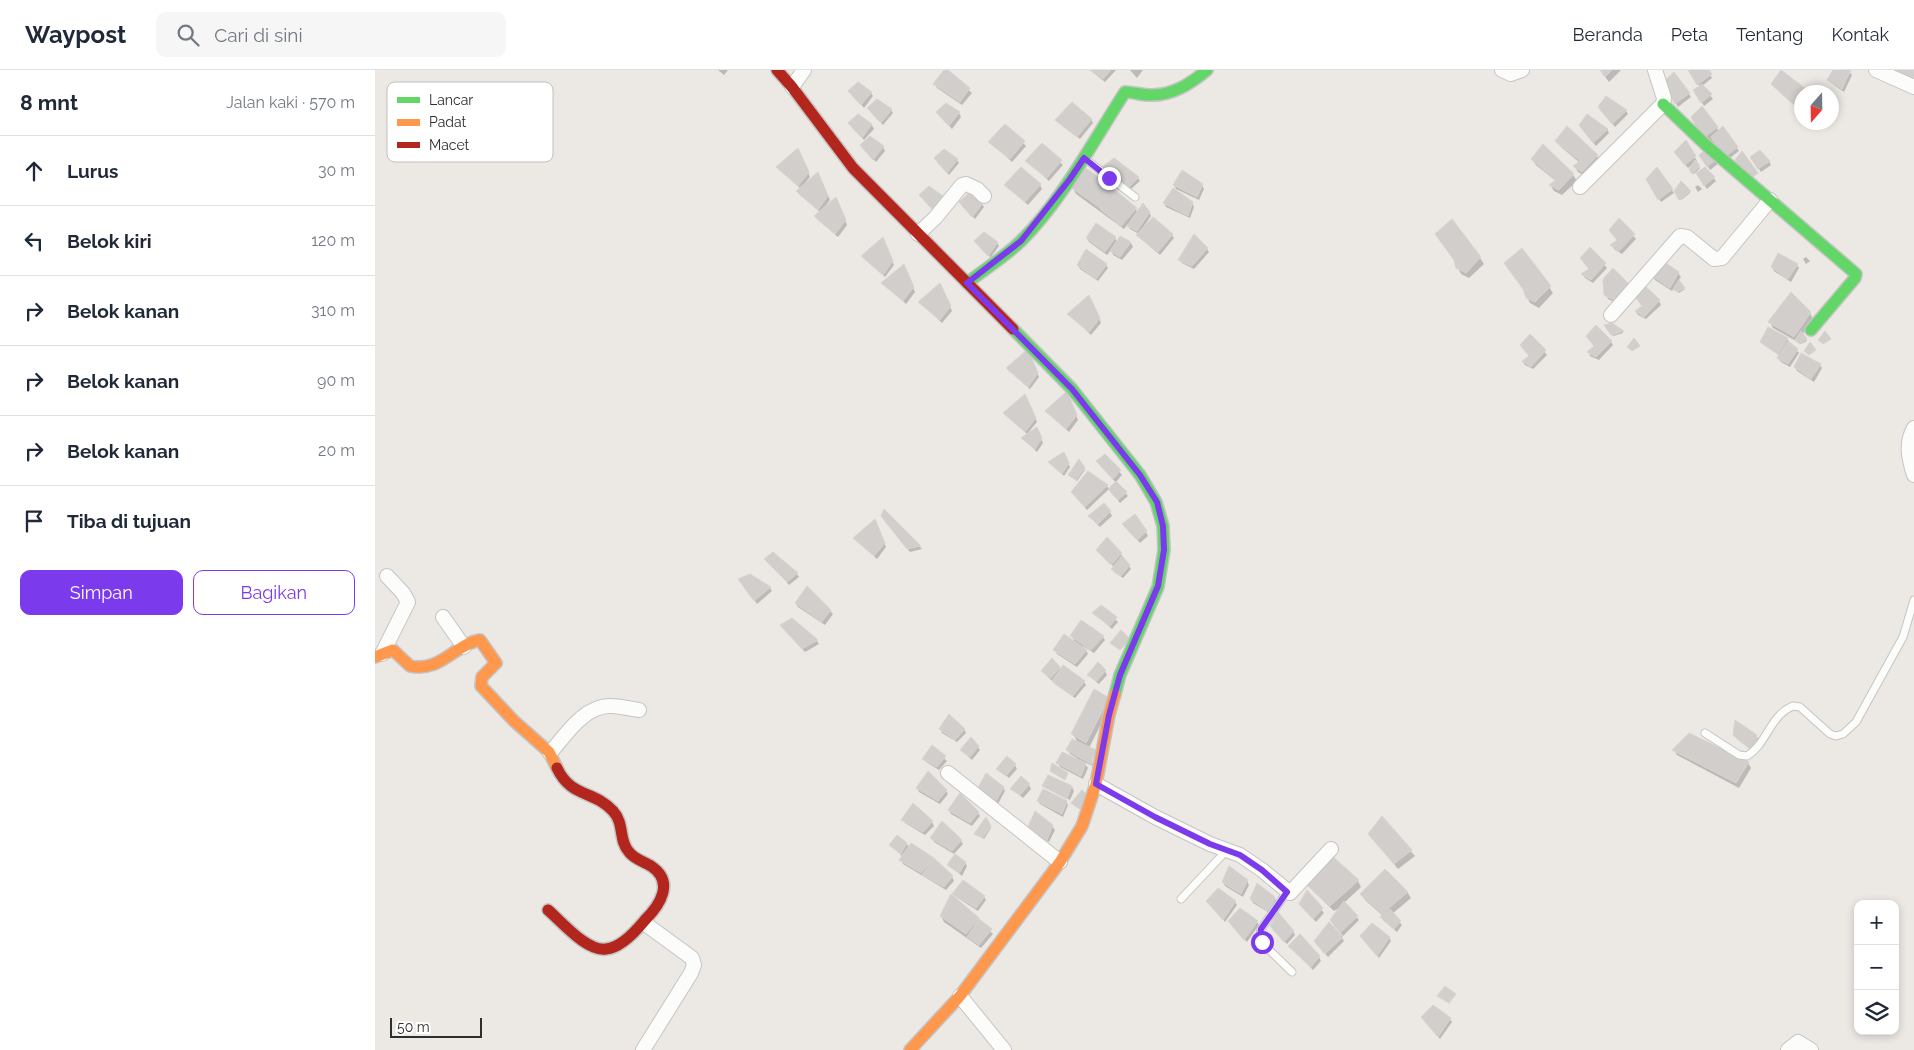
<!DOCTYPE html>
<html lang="id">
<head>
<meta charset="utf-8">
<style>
  :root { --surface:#fff; --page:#f6f6f7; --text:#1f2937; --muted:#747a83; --line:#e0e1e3; --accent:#7c3aed }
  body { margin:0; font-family:Raleway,sans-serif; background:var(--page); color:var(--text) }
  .controls { position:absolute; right:15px; bottom:15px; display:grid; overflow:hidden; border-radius:10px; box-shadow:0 2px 8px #0003 }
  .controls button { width:45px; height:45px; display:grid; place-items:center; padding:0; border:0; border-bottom:1px solid var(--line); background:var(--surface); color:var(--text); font:25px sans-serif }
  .compass { position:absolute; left:1419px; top:15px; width:45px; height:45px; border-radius:50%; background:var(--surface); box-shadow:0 2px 8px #0003; rotate:200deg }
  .scale { position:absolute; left:15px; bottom:12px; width:92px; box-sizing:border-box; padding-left:5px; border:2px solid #2e2e2e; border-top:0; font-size:14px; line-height:18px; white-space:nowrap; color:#2e2e2e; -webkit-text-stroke:4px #fff; paint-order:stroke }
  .stop { position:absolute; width:15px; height:15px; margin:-11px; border:4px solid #7c3aed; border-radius:50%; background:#fff }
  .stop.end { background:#7c3aed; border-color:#fff; box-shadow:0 1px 5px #0008 }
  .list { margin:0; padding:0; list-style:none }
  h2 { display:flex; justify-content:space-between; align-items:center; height:65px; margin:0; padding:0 20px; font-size:21px }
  h2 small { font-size:16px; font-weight:400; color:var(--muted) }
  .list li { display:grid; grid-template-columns:32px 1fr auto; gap:15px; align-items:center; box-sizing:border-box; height:70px; padding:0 20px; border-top:1px solid var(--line) }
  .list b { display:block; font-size:19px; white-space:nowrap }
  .list em { font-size:16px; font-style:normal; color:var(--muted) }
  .actions { display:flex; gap:10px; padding:15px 20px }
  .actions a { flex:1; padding:11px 0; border:1px solid var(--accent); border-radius:10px; text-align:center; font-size:18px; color:var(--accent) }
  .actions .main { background:var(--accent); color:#fff }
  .icon { flex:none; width:28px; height:28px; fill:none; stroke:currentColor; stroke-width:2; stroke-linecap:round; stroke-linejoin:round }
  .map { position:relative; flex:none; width:1539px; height:980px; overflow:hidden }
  header { display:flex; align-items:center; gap:30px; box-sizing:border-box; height:70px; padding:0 25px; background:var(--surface); border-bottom:1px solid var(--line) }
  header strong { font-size:24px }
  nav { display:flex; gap:28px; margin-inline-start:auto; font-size:18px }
  .search { width:350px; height:45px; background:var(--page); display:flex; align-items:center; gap:12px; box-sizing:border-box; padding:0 18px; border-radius:10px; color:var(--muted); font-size:19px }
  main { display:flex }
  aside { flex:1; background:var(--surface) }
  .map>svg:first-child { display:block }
  .shadow { fill:#0003 }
  .building { fill:#d1cecb; stroke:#d7d4d0 }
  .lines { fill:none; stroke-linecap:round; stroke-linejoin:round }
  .lane-casing { stroke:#c5c4c5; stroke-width:9 }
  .street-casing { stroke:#c5c4c5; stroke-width:16 }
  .fast-casing { stroke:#c5c4c5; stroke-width:14 }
  .slow-casing { stroke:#c5c4c5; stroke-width:14 }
  .jam-casing { stroke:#c5c4c5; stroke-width:14 }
  .lane { stroke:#fcfcfb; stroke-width:7 }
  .street { stroke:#fcfcfb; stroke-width:14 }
  .fast { stroke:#63d668; stroke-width:11 }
  .slow { stroke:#ff974d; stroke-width:11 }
  .jam { stroke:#b3261e; stroke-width:11 }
  .route { stroke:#7c3aed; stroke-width:6 }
  .key { fill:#fff; stroke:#c0c0c0; stroke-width:1 }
  .key-label { font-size:14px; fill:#2e2e2e }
</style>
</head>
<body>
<header>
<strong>Waypost</strong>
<div class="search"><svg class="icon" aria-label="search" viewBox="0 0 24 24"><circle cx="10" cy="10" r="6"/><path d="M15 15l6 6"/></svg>Cari di sini</div>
<nav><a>Beranda</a><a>Peta</a><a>Tentang</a><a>Kontak</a></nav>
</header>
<main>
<aside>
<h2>8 mnt<small>Jalan kaki · 570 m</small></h2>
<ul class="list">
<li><svg class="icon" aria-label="ahead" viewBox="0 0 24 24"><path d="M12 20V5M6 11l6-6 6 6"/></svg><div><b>Lurus</b></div><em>30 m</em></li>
<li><svg class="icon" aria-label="left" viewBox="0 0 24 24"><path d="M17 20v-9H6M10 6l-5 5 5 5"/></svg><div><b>Belok kiri</b></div><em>120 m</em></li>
<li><svg class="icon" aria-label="right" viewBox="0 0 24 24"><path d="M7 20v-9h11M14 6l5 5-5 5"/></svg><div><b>Belok kanan</b></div><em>310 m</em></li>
<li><svg class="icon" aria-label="right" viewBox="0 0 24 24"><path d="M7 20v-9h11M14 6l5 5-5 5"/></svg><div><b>Belok kanan</b></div><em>90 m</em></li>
<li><svg class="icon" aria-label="right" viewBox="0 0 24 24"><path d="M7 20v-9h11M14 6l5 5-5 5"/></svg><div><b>Belok kanan</b></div><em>20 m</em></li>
<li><svg class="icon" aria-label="arrive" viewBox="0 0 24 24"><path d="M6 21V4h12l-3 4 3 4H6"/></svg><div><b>Tiba di tujuan</b></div></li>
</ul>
<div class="actions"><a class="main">Simpan</a><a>Bagikan</a></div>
</aside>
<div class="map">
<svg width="1539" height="980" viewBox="0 0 1539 980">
  <rect width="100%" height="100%" fill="#ece8e4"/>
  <!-- shadow -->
  <path class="shadow" d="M343 0H353L349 5Z
    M571 0 597 23 587 35 562 18 560 14Z
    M715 0H741L730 12Z
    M755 0H768L762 8Z
    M1225 0H1246L1234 12Z
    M1315 0H1332L1337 8 1327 16 1338 29 1329 36 1320 21 1325 17Z
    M1460 0H1473L1477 5 1469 22 1456 13 1454 10Z
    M1407 1 1433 22H1426V35L1422 38 1397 14Z
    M1289 13 1314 24 1316 27 1303 37Z
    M496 23 498 26 489 38 477 24Z
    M1231 27 1251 41 1253 44 1240 57 1227 41Z
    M571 34 584 43 586 47 577 59 564 45Z
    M1327 38 1344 61 1347 57 1364 81 1351 91 1331 71Z
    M516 40 518 43 508 55 496 42Z
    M483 46 497 55 499 59 489 70 477 57Z
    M716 49 718 53 705 69 682 50Z
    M630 56 651 76 637 92 615 72Z
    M1207 59H1232L1234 63 1221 76Z
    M495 68 508 77 510 81 501 92 489 79Z
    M1181 71 1222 86 1225 92 1211 107 1203 102 1200 97 1205 93 1185 76Z
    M1311 72 1322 91 1320 92 1325 98 1319 104 1315 99 1318 94 1313 98 1303 86Z
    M667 75 688 95 674 111 652 91Z
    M1168 76 1198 105 1202 111 1187 125 1179 121 1176 116 1181 111 1161 95 1157 89Z
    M425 83 435 107 429 114 445 107 455 130 451 135 462 132 472 155 463 167 442 149 440 146 445 142 425 125 423 122 426 119 403 98Z
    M1326 85 1344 93 1335 100Z
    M1377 87 1394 91 1396 95 1386 102Z
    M582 90 584 93 574 105 562 92Z
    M1330 98 1341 111 1332 119 1322 104Z
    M730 102 763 108 765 111 756 119Z
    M1272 109 1297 120 1299 123 1286 132Z
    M630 115H665L667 119 653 135Z
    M799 115H827L829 119 824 130 801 119Z
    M1323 115 1327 119 1323 122 1320 117Z
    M698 118 739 121 763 142H774L776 146 769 156 797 165 799 168 785 185 765 168 764 164 755 159 753 154 749 159 701 124Z
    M1301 121 1315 122V123L1306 130Z
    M567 127 569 130 560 142 548 128Z
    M789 133H817L819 137 815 148 791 137Z
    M607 134 609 137 600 149 587 136Z
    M1244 150 1261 169 1247 184 1239 179 1237 176 1243 171Z
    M609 164 622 173 624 176 615 188Z
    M745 167 756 173 758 177 747 190 738 185 736 180 732 185 714 172 712 168H740L742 172Z
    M509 172 519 195 510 207 488 187Z
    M832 179 834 182 819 199 807 193 805 190Z
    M1215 179 1232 198 1218 213 1210 208 1208 205 1215 199Z
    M1431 187 1435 191 1431 194 1428 189Z
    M1105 188 1109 194 1094 208 1086 204 1083 198Z
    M1289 193 1303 203 1306 207 1303 211 1310 219 1304 223 1299 218 1297 221 1280 210 1278 206Z
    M703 195H731L733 198 723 211 705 199Z
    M1422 195 1424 198 1416 212 1399 201 1397 197Z
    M530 199 540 222 531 234 508 213Z
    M1238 200 1253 215 1241 233 1233 229 1231 225Z
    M1174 217 1178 223 1164 238 1155 233 1152 227Z
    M567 218 577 241 567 253 545 232Z
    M716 230 726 253 716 265 694 244Z
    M1284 231 1286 235 1271 249 1263 245 1261 242Z
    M1435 243 1438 249 1427 265 1432 271 1426 274 1398 258 1395 252Z
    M1237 254 1248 262V263L1238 266 1231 256Z
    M1155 266 1172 285 1158 299 1150 295 1148 292 1155 286Z
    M1412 269 1424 283 1415 297 1406 292 1404 289 1405 286 1389 275 1387 272Z
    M1236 272 1238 275 1224 290 1215 286 1214 282 1220 277Z
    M654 284 664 307 655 319 632 299Z
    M1427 285 1445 295 1447 298 1439 312 1422 301 1420 297Z
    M693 326 703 350 694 362 671 341Z
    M652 329 662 352 652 364 630 343Z
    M663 362 668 373 662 382 648 368Z
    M688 384 695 397 689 406 675 393Z
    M730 385 747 405 741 412 753 426 745 433 736 422 741 413 725 395Z
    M704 391 710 400 702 411 695 406Z
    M732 416 734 419 712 440 700 426Z
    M509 441 547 479 535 482 509 450Z
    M735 442 737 446 725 457 715 447Z
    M501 454 511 477 502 489 479 468Z
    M748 454 771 462 773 466 765 473Z
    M725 483 746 484 756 499 748 508 739 502V497Z
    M391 489 422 504 424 507 414 515Z
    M375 505 395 518 397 521 382 534 367 512Z
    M421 534 455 541 458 544 450 555 423 537Z
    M726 536 743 552 737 559 719 543Z
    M406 556 442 571 444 574 430 582Z
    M697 566 728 567 730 570 719 583 708 576 713 584 702 597 682 584 680 580 701 574Z
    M684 598 686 600 709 612 711 615 700 628 680 614 667 601Z
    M730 601 732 605 724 614 713 605Z
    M736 634 714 678 718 696 709 692 713 698 708 709 685 697 683 693 701 690 702 688 695 684 693 680 703 673 698 664Z
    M565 659H589L591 663 582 672 567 663Z
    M1360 665 1381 666 1384 670 1381 684 1362 669Z
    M557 677 572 691 564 700 551 692 549 689Z
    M603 677 605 680 597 690 586 680Z
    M1299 680 1373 693 1376 698 1364 718 1302 685Z
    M640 695 642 699 634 708 623 699Z
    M674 707 697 717 699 721 695 730 670 716V718L669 716Z
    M654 715 656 719 648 728 637 719Z
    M628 717 630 721 623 734 605 723Z
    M542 718 571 721 573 724 565 734 544 722Z
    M670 720 694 732 691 731 693 735 688 747 665 734 663 731 672 723Z
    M574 740 603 743 605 746 597 756 576 744Z
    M1007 748 1040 786 1023 799 995 764Z
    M528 750 557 752 559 756 550 765 530 753Z
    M611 750 616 758 609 769 600 764Z
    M677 756 680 760 674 772 656 761 654 757Z
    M557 768 586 771 588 774 579 784 559 772Z
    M532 774 534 778 558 789 577 807 579 811 571 820 528 794 526 790 528 787 516 775Z
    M956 787 983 811 986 817 969 833 984 850 968 866 958 854 966 837 959 841 937 820 934 815Z
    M590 793 592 796 587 806 574 795Z
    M872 811 874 815 868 827 850 816 848 812Z
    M932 822 949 843 941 852 928 838Z
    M1032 822 1036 828 1017 844 1027 855 1022 862 1009 851 1007 848 1008 846 990 830 987 825Z
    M579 824 609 827 611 830 603 841 581 827Z
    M899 828 902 832 896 844 878 833 876 829Z
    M860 832 862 835 850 852 835 834Z
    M566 846 603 849 618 864 606 878 569 852Z
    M882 852 884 855 872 872 856 854Z
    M898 860 918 861 920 865 912 874Z
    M1014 867 1016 871 1004 888 989 870Z
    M967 868 969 871 953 887 943 875Z
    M915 876 944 887 946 891 938 900Z
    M1075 949 1077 952 1065 969 1050 951Z"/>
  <!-- building -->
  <path class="building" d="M569 0H573L595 18 585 32 558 14Z
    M716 0H736L728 9Z
    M1225 0H1237L1230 7Z
    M1313 0H1334L1337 4 1322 15Z
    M1406 0 1435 22H1426V30L1419 35 1396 14Z
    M1458 0H1476L1467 19 1452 10Z
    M1521 0H1539V12L1519 3Z
    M1299 2 1315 23 1300 34 1287 13Z
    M483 12 497 22 486 35 473 21Z
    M1327 14 1337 24 1326 33 1318 20Z
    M1231 26 1252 40 1237 54 1223 37Z
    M502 29 517 39 506 53 492 38Z
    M697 32 717 49 702 67 680 50Z
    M571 33 585 42 574 56 561 42Z
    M1327 36 1343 57 1328 68 1316 47Z
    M483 44 497 54 487 68 473 53Z
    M1212 44 1233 59 1218 73 1204 55Z
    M630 54 650 71 635 89 613 72Z
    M1192 56 1223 85 1207 102 1198 96 1205 91 1180 71Z
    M1348 56 1363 77 1348 88 1336 67Z
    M495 66 509 76 498 90 485 75Z
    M1311 70 1321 86 1310 95 1299 82Z
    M667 73 687 90 672 108 650 91Z
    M1168 74 1199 104 1184 120 1174 115 1181 110 1156 89Z
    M423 78 434 102 423 116 401 97Z
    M1333 78 1343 88 1332 97 1324 85Z
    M569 79 583 89 572 103 559 88Z
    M1385 80 1395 91 1383 99 1375 87Z
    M1367 81 1383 103 1374 110 1360 90Z
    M739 88 764 107 754 117 726 98Z
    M1320 90 1325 96 1317 104 1314 99Z
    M646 97 666 114 650 132 629 115Z
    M1282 97 1298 119 1283 130 1271 109Z
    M1330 97 1340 107 1329 116 1321 103Z
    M711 98 740 120 725 138 697 118Z
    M807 100 828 114 822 127 798 115Z
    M443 102 453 126 443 140 421 121Z
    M1306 111 1316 121 1304 130 1299 121Z
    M554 116 568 126 557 139 544 125Z
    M798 118 818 132 813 146 788 133Z
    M741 121 762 138 746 156 725 139Z
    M594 123 608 133 597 147 584 132Z
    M461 127 471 150 460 164 439 146Z
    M768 133 775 142 762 161 752 156Z
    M778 147 798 164 783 182 761 165Z
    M1244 148 1260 164 1244 181 1235 175 1242 170 1234 160Z
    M1077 149 1106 187 1091 203 1081 198 1079 190 1060 164Z
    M721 153 741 167 730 182 711 168Z
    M609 162 623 172 613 186 599 171Z
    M819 164 833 178 817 196 803 190Z
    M745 166 756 172 745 187 735 181Z
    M508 167 518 191 508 205 486 186Z
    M1215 177 1231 193 1216 210 1206 204 1214 199 1205 188Z
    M1147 178 1176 216 1160 232 1151 228 1148 219 1129 193Z
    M711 179 732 194 721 209 702 195Z
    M1403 183 1423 194 1413 209 1396 197Z
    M1288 191 1304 202 1295 218 1277 206Z
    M529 194 539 217 528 231 506 213Z
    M1238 198 1254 214 1239 230 1229 225 1228 209Z
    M1304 210 1310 218 1302 222 1298 219Z
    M565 213 576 236 565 250 543 232Z
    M1268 214 1285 230 1269 247 1260 241 1267 236 1259 225Z
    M1416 222 1436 242 1419 267 1393 252Z
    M714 225 725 248 714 262 692 244Z
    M1237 253 1249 261 1236 265 1229 255Z
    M1221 255 1237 271 1221 287 1212 282 1219 276 1211 266Z
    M1393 257 1413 268 1403 284 1385 272Z
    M1426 261 1432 269 1425 274 1420 270Z
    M1450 261 1456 269 1448 274 1443 270Z
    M1155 264 1171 280 1156 297 1147 291 1154 286 1145 275Z
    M1259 268 1265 276 1257 281 1252 277Z
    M1413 271 1423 279 1413 294 1402 288Z
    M1435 272 1441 280 1434 285 1429 281Z
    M653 279 663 303 653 317 631 298Z
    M1426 283 1446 294 1436 309 1419 297Z
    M692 321 702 345 691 359 670 341Z
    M650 324 661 348 650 362 628 343Z
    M662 357 667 368 660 379 646 368Z
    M689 382 694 393 687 404 673 392Z
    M730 384 746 400 738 409 721 391Z
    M704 389 710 398 701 410 693 405Z
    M713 401 733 415 710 437 696 422Z
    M741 411 752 422 743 430 733 419Z
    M729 433 736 441 723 454 713 446Z
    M509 439 546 476 532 479 506 446Z
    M760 444 772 461 762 470 747 454Z
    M500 449 510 473 499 486 478 468Z
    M732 467 747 483 736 495 721 480Z
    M398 482 423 503 412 512 389 489Z
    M747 486 755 495 746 506 736 499Z
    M375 504 396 517 379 531 363 509Z
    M432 516 456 540 447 552 420 533Z
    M726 535 742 547 735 556 717 543Z
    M417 548 443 570 427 579 405 555Z
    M706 550 729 566 716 580 695 566Z
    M746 560 755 569 745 580 735 573Z
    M689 564 712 580 700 594 678 580Z
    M677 588 685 597 676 608 666 601Z
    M723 592 731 600 722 611 712 605Z
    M688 595 710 611 698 626 677 611Z
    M719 619 734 628 711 673 696 664Z
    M574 644 590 659 580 670 564 659Z
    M1360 650 1382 665 1379 682 1358 665Z
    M1314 663 1374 692 1361 713 1297 680Z
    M596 667 604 676 595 687 585 680Z
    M697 669 721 680 716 694 691 680Z
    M557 675 571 686 562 697 547 689Z
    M687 682 711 693 706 706 681 693Z
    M632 686 641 694 631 706 621 699Z
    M677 693 693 703 690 710 675 701Z
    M553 701 572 720 563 731 541 718Z
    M611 703 629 717 621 731 602 720Z
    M673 705 697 716 692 729 667 716Z
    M646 706 655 714 645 725 635 719Z
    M668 719 692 731 687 744 662 731Z
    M707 720 716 729 706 740 696 733Z
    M585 723 604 742 595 753 573 740Z
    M538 733 558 751 548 762 526 750Z
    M660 741 678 755 672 770 653 757Z
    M1007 746 1037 780 1019 794 993 764Z
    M611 747 616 756 608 768 599 764Z
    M567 751 587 770 577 781 555 768Z
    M522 765 532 773 526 784 514 775Z
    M536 773 559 788 546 803 524 790Z
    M580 784 591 792 584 803 572 795Z
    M956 785 984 810 955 836 932 815Z
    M559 788 578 806 569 817 547 805Z
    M854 796 873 810 866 824 847 812Z
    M1010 799 1033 822 1007 844 985 824Z
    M588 810 610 826 601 838 577 824Z
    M882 813 900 827 894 842 875 829Z
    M843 818 861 831 848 850 831 831Z
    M932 820 948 838 938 849 924 834Z
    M576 824 604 848 591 864 565 846Z
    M969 831 983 846 965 863 955 850Z
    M865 838 883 851 869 870 853 851Z
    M1015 839 1026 851 1019 859 1005 847Z
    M903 842 919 861 909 872 895 856Z
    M604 849 617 859 604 875 592 867Z
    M954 852 968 867 950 884 939 871Z
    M997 853 1015 867 1002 886 985 866Z
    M925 864 945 886 936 897 913 876Z
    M1070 916 1081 924 1074 933 1062 926Z
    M1058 935 1076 948 1063 967 1046 947Z"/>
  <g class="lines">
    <defs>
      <path id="lane" d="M709 88 760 127
        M1330 663 1364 685 1372 686C1392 674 1395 645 1418 636L1425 637 1455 664 1461 666 1468 664 1481 652 1528 567 1539 530
        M912 822 886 859 885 866 887 873 917 902
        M806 829 852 780"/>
      <path id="street" d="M1127 0 1136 4 1147 0
        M1501 0 1539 17
        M417 17 429 0
        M1205 117 1288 34 1289 28 1280 0
        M543 164 560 148 587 115 591 114 602 119 609 126
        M1236 245 1305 166 1312 167 1339 189 1347 188 1395 130
        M1539 358C1530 374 1534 389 1539 405
        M68 547 89 577
        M7 584 33 532 28 523 12 506
        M175 683C190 666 209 635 236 636 245 636 255 639 264 640
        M573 703 685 792
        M721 714 780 747 835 774 865 785 887 800 915 823 956 779
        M585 926 629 980
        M268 980 316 903 319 895 317 888 269 853
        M1413 980 1423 972 1436 980"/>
      <path id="fast" d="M1288 34 1332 76 1481 204 1480 208 1436 260
        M592 213C610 199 631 186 647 170 687 130 719 70 750 22 758 22 766 25 774 25 797 26 815 14 832 0
        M638 259 697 319 765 405 781 432 788 456 789 480 783 517 745 605 740 624"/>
      <path id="slow" d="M0 587 18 580 35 596C65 603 80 574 105 570L121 593 107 607 106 616 139 651 174 682 182 698
        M535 980 585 926 685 792 707 756 721 714 734 645 740 624"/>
      <path id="jam" d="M402 0 417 17 478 98 638 259
        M173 840C187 852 212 882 231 879 246 878 261 861 270 850 285 835 300 812 276 796 268 791 259 789 254 782 243 770 250 754 238 741 219 720 196 728 182 698"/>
    </defs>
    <!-- lane casing -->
    <use href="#lane" class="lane-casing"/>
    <!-- street casing -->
    <use href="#street" class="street-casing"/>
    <!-- fast casing -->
    <use href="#fast" class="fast-casing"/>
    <!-- slow casing -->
    <use href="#slow" class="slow-casing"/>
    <!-- jam casing -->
    <use href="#jam" class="jam-casing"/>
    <!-- lane -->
    <use href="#lane" class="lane"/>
    <!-- street -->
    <use href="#street" class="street"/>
    <!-- fast -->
    <use href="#fast" class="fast"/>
    <!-- slow -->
    <use href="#slow" class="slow"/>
    <!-- jam -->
    <use href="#jam" class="jam"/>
  </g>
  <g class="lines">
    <!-- route -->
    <path class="route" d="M734 108 709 88 695 109 646 171 592 213 697 319 765 405 782 432 788 456 789 480 783 516 745 605 734 645 721 714 780 747 835 774 865 785 887 800 912 822 886 859 885 866 887 872"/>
  </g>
  <!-- legend -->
  <rect x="12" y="12" width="166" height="80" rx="8" class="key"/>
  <rect x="22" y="27" width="23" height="6" fill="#63d668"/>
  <rect x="22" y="49" width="23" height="7" fill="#ff974d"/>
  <rect x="22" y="72" width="23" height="6" fill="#b3261e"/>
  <g class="key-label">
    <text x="54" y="35">Lancar</text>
    <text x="54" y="57">Padat</text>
    <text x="54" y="80">Macet</text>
  </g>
</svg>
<div class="controls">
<button>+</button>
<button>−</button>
<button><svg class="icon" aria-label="layers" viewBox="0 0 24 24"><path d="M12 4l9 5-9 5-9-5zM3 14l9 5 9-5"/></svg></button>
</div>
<svg class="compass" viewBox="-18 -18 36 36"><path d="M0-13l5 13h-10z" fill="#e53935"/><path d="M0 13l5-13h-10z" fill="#747a83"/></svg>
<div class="scale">50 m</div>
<div class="stop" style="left:887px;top:872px"></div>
<div class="stop end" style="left:734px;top:108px"></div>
</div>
</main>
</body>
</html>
